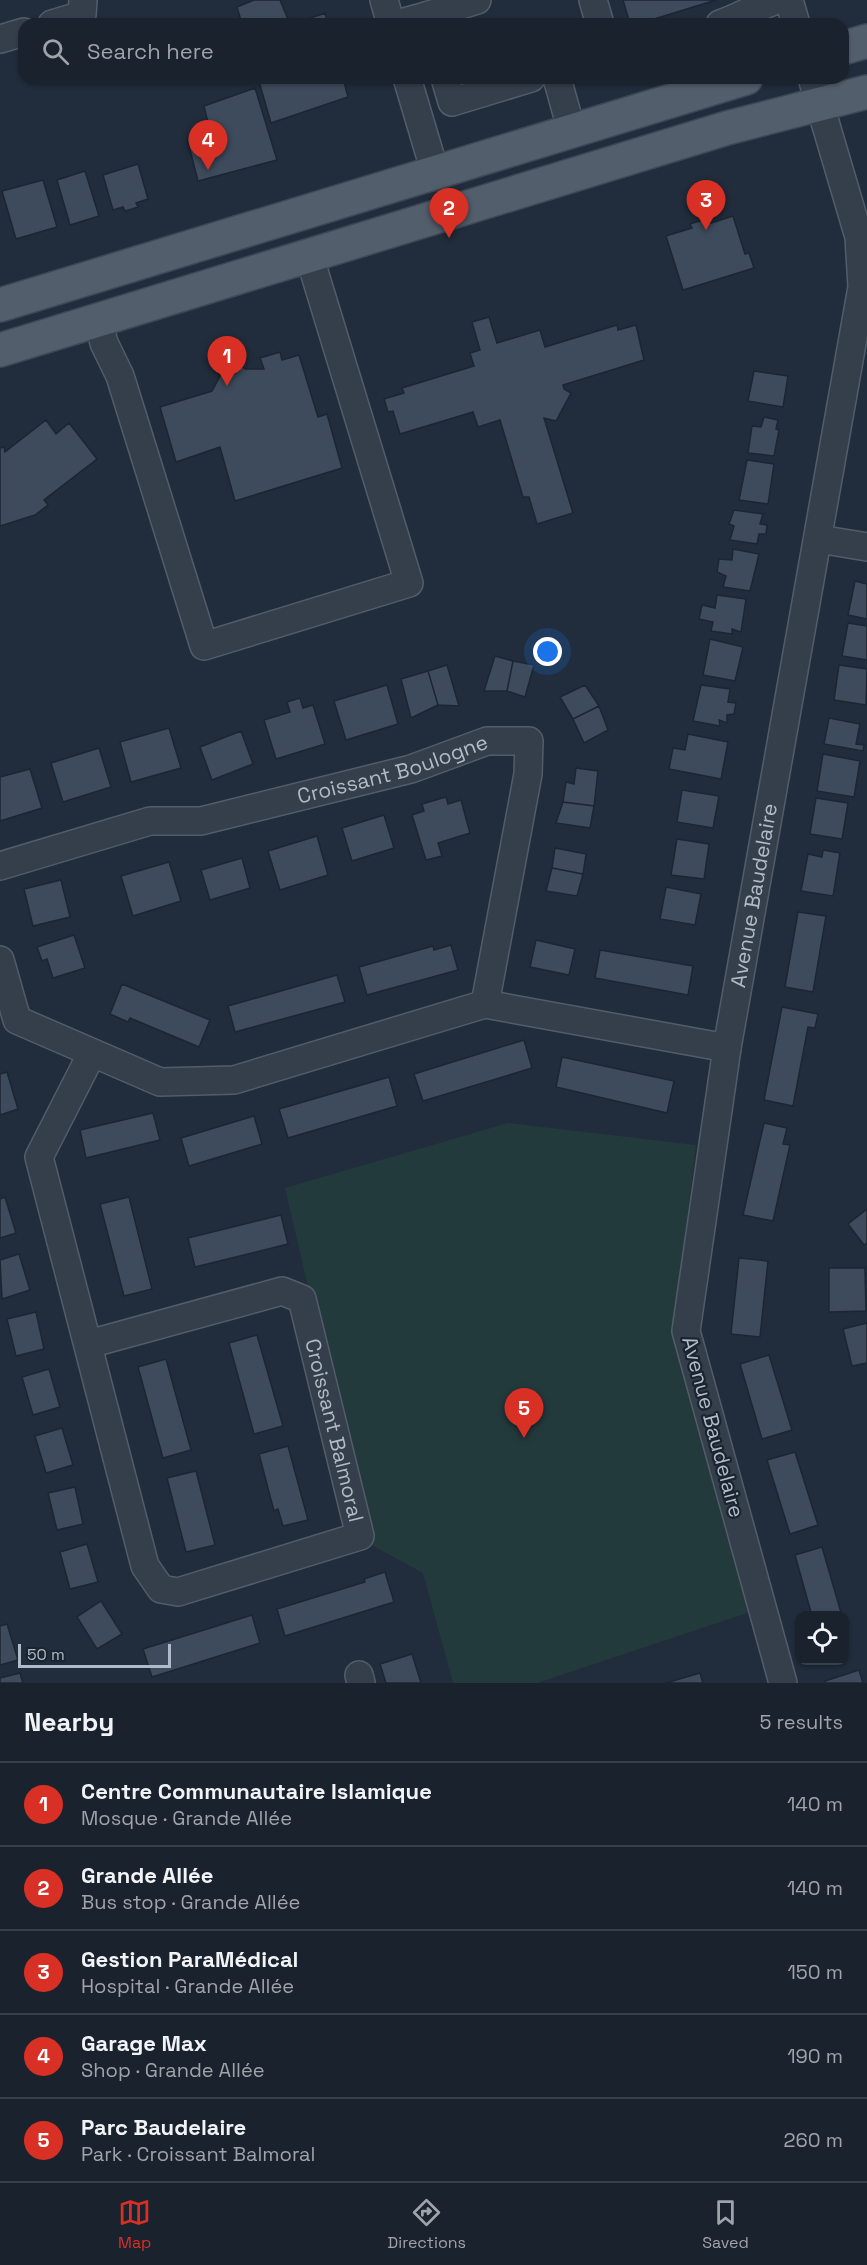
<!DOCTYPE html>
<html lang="en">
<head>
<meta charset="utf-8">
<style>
  :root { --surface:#19222d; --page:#222a35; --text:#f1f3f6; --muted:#9fa4aa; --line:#373f49; --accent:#d93025 }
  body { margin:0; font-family:"Space Grotesk",sans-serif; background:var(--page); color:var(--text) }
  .controls { position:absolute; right:18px; bottom:18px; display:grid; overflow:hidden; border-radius:12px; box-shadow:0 2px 4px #0004 }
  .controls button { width:54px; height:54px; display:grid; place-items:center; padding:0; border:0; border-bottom:2px solid var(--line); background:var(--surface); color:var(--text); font:30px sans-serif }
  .scale { position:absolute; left:18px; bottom:15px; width:153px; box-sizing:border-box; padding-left:6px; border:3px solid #b0bac8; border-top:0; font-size:16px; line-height:21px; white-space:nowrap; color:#b0bac8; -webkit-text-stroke:4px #1a2431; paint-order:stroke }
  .you { position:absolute; left:548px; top:652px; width:21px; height:21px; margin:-15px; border:4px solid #fff; border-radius:50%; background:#1a73e8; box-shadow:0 0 0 9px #1a73e833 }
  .badge { display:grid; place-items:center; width:39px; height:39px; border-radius:50%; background:var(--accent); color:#fff; font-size:20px; font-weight:700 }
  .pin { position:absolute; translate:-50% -50px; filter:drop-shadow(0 2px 3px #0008) }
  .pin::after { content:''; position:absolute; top:32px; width:21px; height:18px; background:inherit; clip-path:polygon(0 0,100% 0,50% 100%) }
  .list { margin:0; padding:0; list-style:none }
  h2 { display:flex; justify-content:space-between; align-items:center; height:78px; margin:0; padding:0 24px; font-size:26px }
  h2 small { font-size:20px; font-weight:400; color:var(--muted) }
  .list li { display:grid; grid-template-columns:39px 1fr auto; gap:18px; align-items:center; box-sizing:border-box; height:84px; padding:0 24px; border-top:2px solid var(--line) }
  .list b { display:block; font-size:22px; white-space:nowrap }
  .list p { margin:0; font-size:20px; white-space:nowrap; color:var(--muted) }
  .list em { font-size:20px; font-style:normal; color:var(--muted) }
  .icon { flex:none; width:33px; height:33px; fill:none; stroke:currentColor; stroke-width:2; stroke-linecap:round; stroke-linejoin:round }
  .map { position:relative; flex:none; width:867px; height:1683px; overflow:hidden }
  .search { position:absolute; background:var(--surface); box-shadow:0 2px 4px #0004; left:18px; right:18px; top:18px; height:66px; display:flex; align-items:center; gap:15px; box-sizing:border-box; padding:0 21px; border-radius:18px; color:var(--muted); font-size:22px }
  .sheet { height:498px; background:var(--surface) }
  nav { display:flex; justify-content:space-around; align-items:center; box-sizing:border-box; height:84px; border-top:2px solid var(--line); background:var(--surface); font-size:16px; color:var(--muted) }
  nav a { display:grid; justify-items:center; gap:3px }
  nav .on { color:var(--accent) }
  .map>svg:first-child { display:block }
  .green { fill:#233a3d }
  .building { fill:#3d4b5c; stroke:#1c2633; stroke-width:1.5 }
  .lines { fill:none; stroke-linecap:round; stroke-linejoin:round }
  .minor-casing { stroke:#535d6a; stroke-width:30 }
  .major-casing { stroke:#3e4855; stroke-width:36 }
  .minor { stroke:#353f4c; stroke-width:27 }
  .major { stroke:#535e6d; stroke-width:33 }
  .labels { text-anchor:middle; stroke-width:4.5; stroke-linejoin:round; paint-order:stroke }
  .street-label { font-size:21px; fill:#b0bac8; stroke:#1a2431 }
</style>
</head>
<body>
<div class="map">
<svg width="867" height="1683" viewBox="0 0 867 1683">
  <rect width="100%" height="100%" fill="#212d3c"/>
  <!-- green -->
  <path class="green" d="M508 1123 696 1145 673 1333 756 1610 537 1683H453L423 1573 368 1543 285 1188Z"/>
  <!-- building -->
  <path class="building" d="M254 0H280L290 24H242L237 7Z
    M623 0H716L638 24H630Z
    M325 13 328 24H293Z
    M258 78H343L348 97 271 123Z
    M255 88 277 160 198 181 187 138 210 131 204 106Z
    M138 164 148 199 136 203 138 207 132 209 125 211 123 207 113 210 103 175Z
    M85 171 99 216 70 225 57 180Z
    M43 180 57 227 16 239 2 191Z
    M733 216 745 254 749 253 754 268 683 290 666 236 692 228 690 224 709 218 711 223Z
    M489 317 497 343 540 330 545 347 617 325 618 330 636 325 644 360 563 385 564 389 571 393 556 421 544 418 573 513 537 524 529 497H523L500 420 478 427 473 412 400 434 393 411 388 412 384 399 404 393 402 388 474 366 470 353 480 350 472 322Z
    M280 352 282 360 299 355 318 417 327 414 342 468 235 501 220 447 176 462 160 407 212 391 225 367 235 373 236 368 241 365 245 369H264L260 358Z
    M754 371 788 376 783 407 748 401Z
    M764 417 778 420 776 429 779 430 774 456 748 453 752 426 761 427Z
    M46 420 56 434 69 423 97 459 44 500 48 505 35 515 0 526V448L4 447 5 452Z
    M747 460 774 464 768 504 739 500Z
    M734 510 763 514 760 524 767 525 766 534H759L757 544 730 540 734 526 729 524Z
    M733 549 759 554 750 591 723 587 726 576 717 572 719 559 732 560Z
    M855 581 867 584V619L848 615Z
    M717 595 746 599 741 632 732 629V634L711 631 713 622 699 619 702 605 715 608Z
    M848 623 867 626V660L842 656Z
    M710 639 743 647 735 681 703 675Z
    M495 656 513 661 507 691H484Z
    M513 661 534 665 525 697 507 691Z
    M447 665 459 706 438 705 428 671Z
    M839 665 867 669 866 705 834 700Z
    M428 671 438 705 411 718 401 679Z
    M387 685 398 724 346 740 334 701Z
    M585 685 599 706 573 719 560 697Z
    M701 685 730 689 728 702 736 703 734 714 727 715V723L719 720 720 726 693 721Z
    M300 698 303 708 313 705 325 744 276 759 264 720 290 712 287 702Z
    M599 706 608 730 584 743 573 719Z
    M829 718 860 724 856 744 864 745 863 751 824 744Z
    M169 728 181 768 131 782 120 742Z
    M241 731 253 764 212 780 200 747Z
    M688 734 728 742 721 779 669 769 673 748 685 750Z
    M99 748 111 787 63 802 51 763Z
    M823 754 860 761 854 797 817 791Z
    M576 768 598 771 594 806 563 802 566 782 574 784Z
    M30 769 42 808 0 821V777Z
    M682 790 719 796 713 828 677 822Z
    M446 797 448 804 461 800 470 833 438 843 442 856 426 860 412 815 424 811 422 804Z
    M816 798 848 803 842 839 810 834Z
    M563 802 594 806 590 828 556 823Z
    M384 815 394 848 352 861 342 828Z
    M317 836 328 875 280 890 268 851Z
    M677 839 709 844 704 879 671 875Z
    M555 848 586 854 583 874 552 868Z
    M823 850 840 853 833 896 801 891 808 854 822 857Z
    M242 858 250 888 210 900 201 870Z
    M169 862 181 901 133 916 121 876Z
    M552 868 583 874 577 896 546 891Z
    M61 880 70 917 33 926 24 889Z
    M666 887 701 894 695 925 660 919Z
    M798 912 826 916 813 992 785 987Z
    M74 935 85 968 53 978 47 959 42 961 37 947Z
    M536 940 575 949 569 975 530 967Z
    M451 945 458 970 367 995 359 967 433 946 434 950Z
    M600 950 693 966 688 995 595 978Z
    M337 975 345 1002 235 1032 228 1006Z
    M122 984 210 1020 199 1047 130 1018 128 1022 110 1014Z
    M782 1007 818 1014 815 1028 808 1027 793 1106 764 1100Z
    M524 1040 532 1068 423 1101 414 1074Z
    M562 1057 674 1081 667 1113 556 1087Z
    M7 1072 18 1109 0 1115V1074Z
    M389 1077 397 1106 288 1138 279 1109Z
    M153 1113 160 1140 86 1158 80 1130Z
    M254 1116 262 1144 189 1166 181 1138Z
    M764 1123 787 1128 783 1144 790 1145 773 1221 743 1215Z
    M5 1197 16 1233 0 1238V1199Z
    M129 1197 152 1289 124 1296 100 1204Z
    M867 1209V1243L864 1245 848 1224Z
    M281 1215 288 1244 195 1267 188 1238Z
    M19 1254 30 1290 2 1299 0 1260Z
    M739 1258 768 1261 760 1337 731 1334Z
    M829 1268H865L866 1311 829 1312Z
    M36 1312 44 1349 16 1356 7 1319Z
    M867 1323V1363L852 1366 843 1329Z
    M257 1335 283 1426 254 1434 229 1343Z
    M769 1355 792 1430 762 1439 740 1364Z
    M166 1359 191 1450 163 1458 138 1367Z
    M49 1369 60 1407 33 1415 22 1377Z
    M62 1428 73 1465 46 1473 35 1436Z
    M288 1446 308 1520 283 1526 278 1509 274 1511 259 1454Z
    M795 1452 818 1525 790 1534 767 1460Z
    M196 1471 215 1545 186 1552 167 1478Z
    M75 1487 83 1524 57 1530 48 1493Z
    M87 1544 98 1582 70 1589 60 1552Z
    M822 1547 842 1616H812L795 1555Z
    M385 1572 394 1602 285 1636 277 1609 365 1582 364 1579Z
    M101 1601 122 1634 97 1649 77 1617Z
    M252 1615 260 1643 152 1677 143 1649Z
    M7 1624 18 1660 0 1665V1626Z
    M412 1654 421 1683H386L380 1664Z
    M859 1670 863 1683H826L825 1681Z
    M20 1673 23 1683H0V1678Z
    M700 1673 703 1683H666Z"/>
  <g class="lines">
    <defs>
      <g id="minor">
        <path d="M384 0 391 24"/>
        <path d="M593 0 600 24"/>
        <path d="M789 0 796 24"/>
        <path d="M426 16 477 0"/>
        <path d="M52 24 82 15 83 0"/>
        <path d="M397 24 426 16 429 24"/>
        <path d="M720 24C740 17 756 7 777 0"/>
        <path d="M0 39 24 32"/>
        <path d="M407 78 435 172"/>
        <path d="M445 78 452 102 531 78"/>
        <path d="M557 78 572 132"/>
        <path d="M98 320 104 343 120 376 204 646 409 583 309 255"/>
        <path d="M819 539 867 547"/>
        <path id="s1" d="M0 866 150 821H201L411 769 487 741H529L528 774 485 1004"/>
        <path d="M0 960 17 1020 160 1082 234 1080 485 1004 727 1048"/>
        <path id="s2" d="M89 1344 282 1291 302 1299 360 1536 178 1592 161 1589 145 1566 39 1157 92 1053"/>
        <path d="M359 1675 361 1683"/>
        <path id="s3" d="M783 1683 686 1331 727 1048 862 287 859 237 812 78"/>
      </g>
      <path id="major" d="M843 48 867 41
        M0 305 746 78
        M0 350 727 128 867 92"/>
    </defs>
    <!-- minor casing -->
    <use href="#minor" class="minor-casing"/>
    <!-- major casing -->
    <use href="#major" class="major-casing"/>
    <!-- minor -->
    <use href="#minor" class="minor"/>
    <!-- major -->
    <use href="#major" class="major"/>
  </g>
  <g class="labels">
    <!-- street labels -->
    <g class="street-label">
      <text dy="7" stroke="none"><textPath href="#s1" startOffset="406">Croissant Boulogne</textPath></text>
      <text dy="7" stroke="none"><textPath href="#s3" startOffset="806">Avenue Baudelaire</textPath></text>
      <text transform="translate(713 1427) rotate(75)" y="7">Avenue Baudelaire</text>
      <text dy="7" stroke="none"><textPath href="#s2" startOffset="357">Croissant Balmoral</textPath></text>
    </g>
  </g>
</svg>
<div class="controls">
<button><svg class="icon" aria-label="locate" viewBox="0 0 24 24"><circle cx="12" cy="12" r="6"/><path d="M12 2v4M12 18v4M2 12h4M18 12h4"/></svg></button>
</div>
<div class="scale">50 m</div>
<div class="you"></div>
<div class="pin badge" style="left:227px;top:386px">1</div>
<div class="pin badge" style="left:449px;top:238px">2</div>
<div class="pin badge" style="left:706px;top:230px">3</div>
<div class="pin badge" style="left:208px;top:170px">4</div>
<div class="pin badge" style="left:524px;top:1438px">5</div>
<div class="search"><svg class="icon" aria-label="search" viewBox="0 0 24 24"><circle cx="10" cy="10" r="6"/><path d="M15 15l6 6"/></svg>Search here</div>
</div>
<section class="sheet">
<h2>Nearby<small>5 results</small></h2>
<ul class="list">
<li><span class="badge">1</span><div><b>Centre Communautaire Islamique</b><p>Mosque · Grande Allée</p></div><em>140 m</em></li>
<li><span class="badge">2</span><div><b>Grande Allée</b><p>Bus stop · Grande Allée</p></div><em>140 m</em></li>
<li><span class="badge">3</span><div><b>Gestion ParaMédical</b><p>Hospital · Grande Allée</p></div><em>150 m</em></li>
<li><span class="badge">4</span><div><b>Garage Max</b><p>Shop · Grande Allée</p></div><em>190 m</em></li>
<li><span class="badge">5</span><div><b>Parc Baudelaire</b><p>Park · Croissant Balmoral</p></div><em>260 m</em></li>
</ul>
</section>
<nav>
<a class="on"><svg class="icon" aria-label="map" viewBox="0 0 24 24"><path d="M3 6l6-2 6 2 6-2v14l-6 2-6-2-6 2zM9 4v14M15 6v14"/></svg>Map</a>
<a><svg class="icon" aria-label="directions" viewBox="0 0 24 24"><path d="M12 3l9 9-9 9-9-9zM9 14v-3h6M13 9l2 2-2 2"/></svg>Directions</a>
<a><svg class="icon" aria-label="saved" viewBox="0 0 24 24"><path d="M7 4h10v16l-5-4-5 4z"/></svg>Saved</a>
</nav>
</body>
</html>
